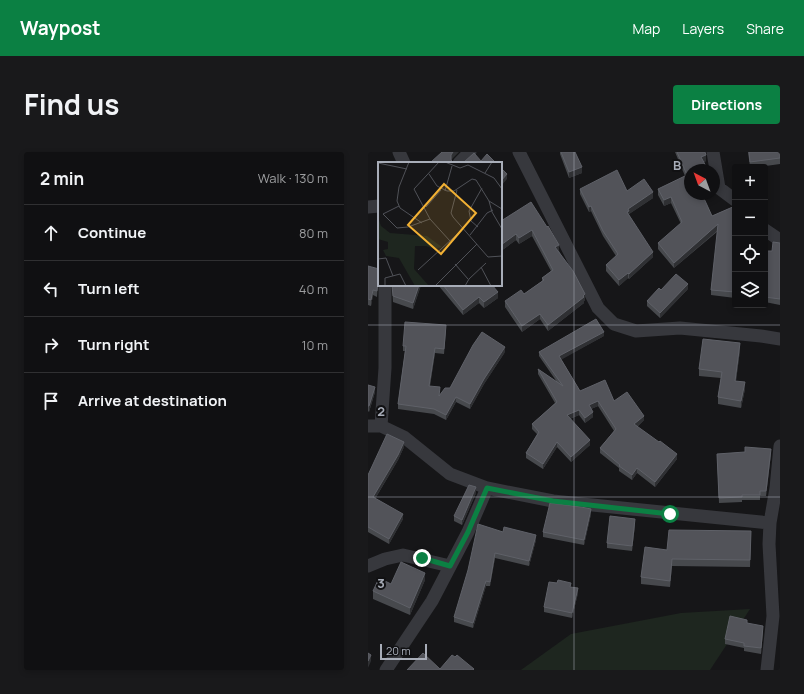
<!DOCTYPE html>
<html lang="en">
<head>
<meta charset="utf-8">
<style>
  :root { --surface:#101012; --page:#19191b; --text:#f1f3f6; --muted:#9c9d9f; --line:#303032; --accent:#0b8043 }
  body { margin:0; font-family:Manrope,sans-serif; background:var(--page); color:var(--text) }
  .controls { position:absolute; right:12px; top:12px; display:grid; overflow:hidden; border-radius:4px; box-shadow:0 2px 6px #0003 }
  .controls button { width:36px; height:36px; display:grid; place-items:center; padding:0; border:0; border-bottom:1px solid var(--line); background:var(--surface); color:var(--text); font:20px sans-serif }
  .compass { position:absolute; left:316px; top:12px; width:36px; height:36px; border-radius:50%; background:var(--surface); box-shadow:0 2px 6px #0003; rotate:319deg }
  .scale { position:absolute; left:12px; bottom:10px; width:47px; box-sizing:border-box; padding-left:4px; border:2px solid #a8adb8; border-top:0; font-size:11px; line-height:14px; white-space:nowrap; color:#a8adb8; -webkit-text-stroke:3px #111113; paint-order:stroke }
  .stop { position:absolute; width:12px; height:12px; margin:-9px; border:3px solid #0b8043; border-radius:50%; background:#fff }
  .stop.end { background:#0b8043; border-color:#fff; box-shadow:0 1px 4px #0008 }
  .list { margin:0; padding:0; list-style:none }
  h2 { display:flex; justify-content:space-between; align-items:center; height:52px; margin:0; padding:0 16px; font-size:17px }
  h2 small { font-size:13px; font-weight:400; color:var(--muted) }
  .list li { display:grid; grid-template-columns:26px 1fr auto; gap:12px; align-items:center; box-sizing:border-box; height:56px; padding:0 16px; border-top:1px solid var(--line) }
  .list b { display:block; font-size:15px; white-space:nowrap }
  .list em { font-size:13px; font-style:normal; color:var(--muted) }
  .icon { flex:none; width:22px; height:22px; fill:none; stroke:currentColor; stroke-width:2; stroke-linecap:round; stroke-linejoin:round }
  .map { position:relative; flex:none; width:412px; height:518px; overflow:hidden; border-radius:4px }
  header { display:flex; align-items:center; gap:24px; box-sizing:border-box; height:56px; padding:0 20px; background:var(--accent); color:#fff }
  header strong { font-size:19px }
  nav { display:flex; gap:22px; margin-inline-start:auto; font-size:14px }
  .intro { display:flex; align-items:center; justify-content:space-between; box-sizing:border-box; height:96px; padding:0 24px }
  h1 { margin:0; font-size:28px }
  .button { padding:10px 18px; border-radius:4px; background:var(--accent); color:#fff; font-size:14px; font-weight:700 }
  main { display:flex; gap:24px; padding:0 24px }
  aside { flex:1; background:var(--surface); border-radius:4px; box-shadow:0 2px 6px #0003 }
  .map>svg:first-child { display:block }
  .green { fill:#1e261f }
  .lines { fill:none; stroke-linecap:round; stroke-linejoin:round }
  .street { stroke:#37383d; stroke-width:13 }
  .wall { fill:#47494d }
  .shaded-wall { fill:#2f3033 }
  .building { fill:#525359; stroke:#5f6168 }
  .route { stroke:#0b8043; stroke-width:5 }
  .grid { fill:none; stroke:#a8adb8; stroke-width:1; stroke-opacity:0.55 }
  .inset-road { fill:none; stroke:#505258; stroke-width:1 }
  .view { fill:#f2b134; fill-opacity:0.15; stroke:#f2b134; stroke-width:2 }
  .inset-edge { fill:none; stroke:#a8adb8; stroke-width:2 }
  .grid-label { font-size:13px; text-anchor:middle; font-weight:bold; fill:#a8adb8; stroke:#111113; stroke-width:4; stroke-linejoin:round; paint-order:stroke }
</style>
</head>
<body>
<header>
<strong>Waypost</strong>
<nav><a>Map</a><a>Layers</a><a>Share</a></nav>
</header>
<div class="intro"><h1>Find us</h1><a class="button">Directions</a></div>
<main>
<aside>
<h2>2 min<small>Walk · 130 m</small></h2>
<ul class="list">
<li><svg class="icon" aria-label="ahead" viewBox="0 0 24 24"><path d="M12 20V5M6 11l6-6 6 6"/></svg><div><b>Continue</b></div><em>80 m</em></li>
<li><svg class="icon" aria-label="left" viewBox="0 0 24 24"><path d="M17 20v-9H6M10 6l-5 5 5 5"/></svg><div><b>Turn left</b></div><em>40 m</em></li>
<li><svg class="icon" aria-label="right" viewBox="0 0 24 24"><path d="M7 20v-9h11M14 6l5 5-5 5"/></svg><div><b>Turn right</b></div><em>10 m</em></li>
<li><svg class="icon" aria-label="arrive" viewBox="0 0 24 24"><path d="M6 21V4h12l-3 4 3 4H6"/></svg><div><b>Arrive at destination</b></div></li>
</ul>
</aside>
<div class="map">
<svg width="412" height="518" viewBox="0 0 412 518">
  <rect width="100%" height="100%" fill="#161618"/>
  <!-- green -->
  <path class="green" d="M382 457 342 518H153L203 482 313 461Z"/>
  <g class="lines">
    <!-- street -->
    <path class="street" d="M31 0 36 11
      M151 0 230 156 246 172 268 179 312 176 393 184 412 187
      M345 0 351 36 367 48
      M91 11 102 0
      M0 55 11 54
      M397 78 412 88
      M0 274H13L36 285 82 322 119 336 185 349 402 371
      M13 274 17 216V133
      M0 414 17 407 35 403 82 414
      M18 518 64 449 100 380 119 336
      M399 518 405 464 401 392 402 371 408 336 412 294"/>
  </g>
  <!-- wall -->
  <path class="wall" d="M192 0H207L214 21 201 26 192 2Z
    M307 0H337L338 9 322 18 344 64 367 54V146L343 143V138L350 79 306 116 290 97V91L313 72 303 51 296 54 290 43V37L317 24Z
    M380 0H412V12L390 15H382Z
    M212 37 259 39 285 46 261 62V63L285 105 261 127 260 126 251 134 238 119V113L248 104 235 84 223 59 221 60 212 42Z
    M163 50 191 99 217 148 216 149V151L180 179 172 167 154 180 137 155V149L156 142 174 129V126L183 119 164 84 151 92 148 88 133 99Z
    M412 91V153L397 150V99H404Z
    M0 114 10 129 9 145 5 143 3 154 0 153Z
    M24 133H53L45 157 25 150Z
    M70 133H124L130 146 116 156 111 151 95 163Z
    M320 137 292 166 279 154V149Z
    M78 178 76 202 67 201 62 234 72 243 137 200 116 232 102 257 88 250 78 268 66 262 30 257V252L37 199H35V194Z
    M236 184 193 207 212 239 246 249 276 268 269 275 309 307 287 335 269 321 264 328 251 319V316L232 301V296L246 279 230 254 223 257 225 265 217 271 211 263 202 267 222 293 203 310 189 295 175 317 158 306V301L169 282 164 277V272L187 251 170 222V217L189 230 171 204V200Z
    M372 198 368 229 377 237 373 256 350 252V245L353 226 331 224V217Z
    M0 233 7 240 1 260 0 259Z
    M36 295 30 308 7 347 35 367 21 392 0 380V323Z
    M349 302H403L398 344H392V348H374V350L351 351Z
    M108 341 94 373 86 369V364Z
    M223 362 216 393 175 385V380Z
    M267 373 264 399 239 396V391Z
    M383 379 382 415 304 414 302 435 273 432V425L299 398Z
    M135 380 168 388 161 414 127 406 122 434H118L105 476 86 470V465Z
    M57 428 42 463 5 447V439L23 432Z
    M203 435 210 441 204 466 176 460V455Z
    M379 472 395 479 393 502 376 499V496L357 492V487Z"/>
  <!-- shaded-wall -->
  <path class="shaded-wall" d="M85 0H91L85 6 83 9V3Z
    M338 3V9L333 11V5Z
    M214 15V21L201 26V20Z
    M139 22V27L133 34V29Z
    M285 40V46L261 62V64L259 60 260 57Z
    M303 45V51L296 54V48Z
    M223 54V59L221 60V55Z
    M350 72V78L306 116V111Z
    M164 78V84L151 92V86Z
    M148 82V88L133 99V93Z
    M191 93V99L187 101V95Z
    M285 100V105L261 127V122Z
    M260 121V126L251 134V128Z
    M11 122V128L10 129 9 145 10 123Z
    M320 132V137L292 166V161Z
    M51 133H53L45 157V151Z
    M5 138V143L3 154V148Z
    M130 140V146L116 156V150Z
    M217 142V148L216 149V151L180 179V173Z
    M111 145V151L95 163V158Z
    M172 162V167L154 180V174Z
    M236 180V184L191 209V204Z
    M372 191V198L367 236V229Z
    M137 195V200L116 232 102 257V252L116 227Z
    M67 196V201L61 239V234Z
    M377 230V237L373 256V249Z
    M7 235V240L1 260V254Z
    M88 245V250L78 268V263Z
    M230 249V254L221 258V253Z
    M211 258V263L199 268V263Z
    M225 260V265L217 271V266Z
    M276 264V268L266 277V272Z
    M222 288V293L203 310V305Z
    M36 290V295L30 308 5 350V345Z
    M189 290V295L175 317V312Z
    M403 297V302L398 344V339Z
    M309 302V307L287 335V330Z
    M269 316V321L264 328V323Z
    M108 335V341L94 373V368Z
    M223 357V362L216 393V388Z
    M35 362V367L21 392V387Z
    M267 367V373L264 399V394Z
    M168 383V388L161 414V409Z
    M127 401V406L122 434V430Z
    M304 407V414L302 435V429Z
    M57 421V428L42 463V456Z
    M118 429V434L105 476V471Z
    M210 436V441L204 466V461Z
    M395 474V479L393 502V496Z
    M3 503V509L0 516V509Z"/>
  <!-- building -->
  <path class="building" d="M74 0H85L83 3V8L86 11H65L63 10Z
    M193 0H207L214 15 201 20Z
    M309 0H337L338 3 333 5 340 18H322V42H334L344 64 367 54V140L343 138 350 72 306 111 290 91 314 70 303 45 296 48 290 37 319 23Z
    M381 0H412V6L382 10Z
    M106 1 113 9 119 2 128 11H95Z
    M133 16 139 22 133 29Z
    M249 18 259 39 276 27 285 40 260 57 261 59 259 60 285 100 261 122 260 121 251 128 238 113 250 102 235 79 223 54 221 55 212 37Z
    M163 50 179 75 180 74 191 93 187 95 205 119 217 142 215 144 216 145 180 173 172 162 154 174 137 149 153 138 156 142 176 128 174 126 185 118 164 78 151 86 148 82 133 93V69Z
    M405 90 412 91V147L397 145V99H404Z
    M0 114 11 117 9 139 5 138 3 148 0 147Z
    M308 122 320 132 292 161 279 149 291 136 293 138Z
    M24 133H51L45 151 25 144Z
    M75 133H124L130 140 116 150 111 145 95 158Z
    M228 167 236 180 191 204 212 239 237 228 246 249 259 240 276 264 266 272 291 290 292 289 309 302 287 330 269 316 264 323 251 314 252 313 232 296 248 277 230 249 221 253 225 260 217 266 211 258 199 263 222 288 203 305 189 290 175 312 158 301 171 280 164 272 189 250 170 217 195 234 171 200Z
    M37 170 78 173 76 197 67 196 61 234 72 235 71 244 77 236H82L105 193 114 180 137 195 116 227 102 252 88 245 78 263 66 257 30 252 38 194H35Z
    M335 187 372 191 367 229 377 230 373 249 350 245 354 220 331 217Z
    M0 233 7 235 1 254H0Z
    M19 282 36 290 30 303 5 345 35 362 21 387 0 375V323Z
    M377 295 403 297 398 339H392V343H374V345L351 346 349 302 377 300Z
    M101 333 108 335 94 368 86 364Z
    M182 351 213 355 223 357 216 388 175 380Z
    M242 364 267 367 264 394 239 391Z
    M110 372 135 380 136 375 168 383 161 409 127 401 122 430 118 429 105 471 86 465 100 418Z
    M301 378 383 379 382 408 304 407 302 429 273 425 277 395 299 398Z
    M33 410 57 421 42 456 5 439 11 426 23 432Z
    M190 428 203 431 202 435 210 436 204 461 176 455 181 430 189 431Z
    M362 464 379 468V471L395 474 393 496 376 494V491L357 487Z
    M0 501 3 503 0 509Z
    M55 501 72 517 84 503 87 505 89 503 106 517 105 518H39Z"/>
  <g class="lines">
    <!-- route -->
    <path class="route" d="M54 406 82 414 100 380 119 336 185 349 302 362"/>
  </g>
  <!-- grid -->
  <path class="grid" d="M206 0V518M0 173H412M0 345H412"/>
  <!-- overview -->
  <g transform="translate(10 10)">
    <rect width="124" height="124" fill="#161618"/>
    <path d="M0 55 3 64 12 71 49 74 64 85 57 87 48 84H37L36 107 51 124H37L21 96 8 94 5 88 10 87V80L0 77Z" fill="#1e261f"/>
    <path class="inset-road" d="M31 0 21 25 19 39 22 46 44 61M61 0 36 27 52 57 72 79M67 0 82 6 90 3 116 16 124 27M0 1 29 7M107 11 114 0M51 12 59 24 69 29H76L94 17 98 18 111 39 114 50 124 67V75M79 28 73 51 75 55 110 95 124 94M67 29 74 4M111 39 124 47M21 44 5 52 19 66 30 65 52 57M48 45 63 28M100 65 93 59 91 49 104 26M92 73 109 51 115 48M0 97 8 96 15 114M77 102 90 117M103 105 113 124M40 108 86 66M7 124V116L22 112 28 124M57 124 99 82M87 124 91 117 108 101"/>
    <path class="view" d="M66 22 98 51 63 92 30 63Z"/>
    <rect width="124" height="124" class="inset-edge"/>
  </g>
  <g class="grid-label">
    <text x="309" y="18">B</text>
    <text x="13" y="264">2</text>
    <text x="13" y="436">3</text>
  </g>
</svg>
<div class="controls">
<button>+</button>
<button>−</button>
<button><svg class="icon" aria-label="locate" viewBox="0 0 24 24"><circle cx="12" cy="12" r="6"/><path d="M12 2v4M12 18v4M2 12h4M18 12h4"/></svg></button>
<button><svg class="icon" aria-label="layers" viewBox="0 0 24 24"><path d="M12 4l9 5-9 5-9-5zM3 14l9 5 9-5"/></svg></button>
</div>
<svg class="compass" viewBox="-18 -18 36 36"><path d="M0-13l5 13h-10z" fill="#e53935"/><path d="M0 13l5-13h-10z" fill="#9c9d9f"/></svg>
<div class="scale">20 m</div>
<div class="stop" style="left:302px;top:362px"></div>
<div class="stop end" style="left:54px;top:406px"></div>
</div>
</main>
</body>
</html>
